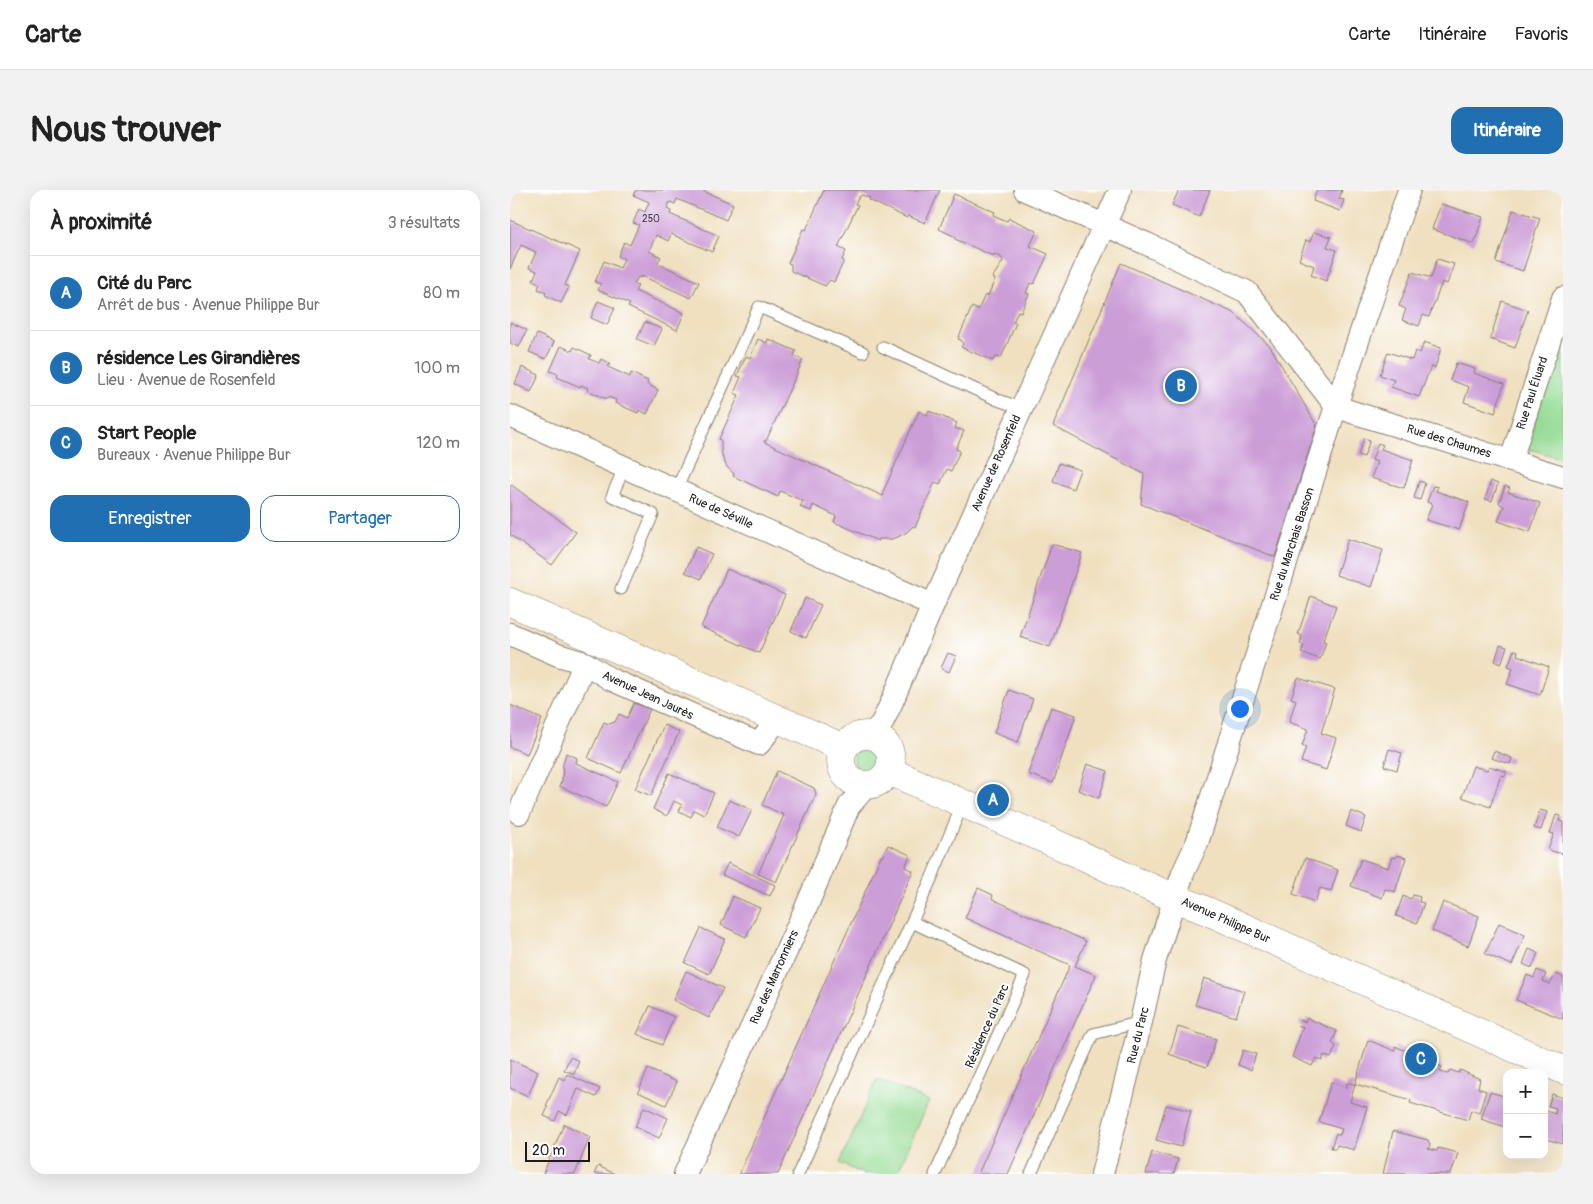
<!DOCTYPE html>
<html lang="fr">
<head>
<meta charset="utf-8">
<style>
  :root { --surface:#fff; --page:#f2f2f2; --text:#222; --muted:#767676; --line:#e0e0e0; --accent:#1f6fb2 }
  body { margin:0; font-family:Pangolin,sans-serif; background:var(--page); color:var(--text) }
  .controls { position:absolute; right:15px; bottom:15px; display:grid; overflow:hidden; border-radius:10px; box-shadow:0 5px 20px #0002 }
  .controls button { width:45px; height:45px; display:grid; place-items:center; padding:0; border:0; border-bottom:1px solid var(--line); background:var(--surface); color:var(--text); font:25px sans-serif }
  .scale { position:absolute; left:15px; bottom:12px; width:65px; box-sizing:border-box; padding-left:5px; border:2px solid #1c1c1c; border-top:0; font-size:14px; line-height:18px; white-space:nowrap; color:#1c1c1c; -webkit-text-stroke:4px #fff; paint-order:stroke }
  .you { position:absolute; left:729px; top:518px; width:18px; height:18px; margin:-12px; border:4px solid #fff; border-radius:50%; background:#1a73e8; box-shadow:0 0 0 8px #1a73e833 }
  .badge { display:grid; place-items:center; width:32px; height:32px; border-radius:50%; background:var(--accent); color:#fff; font-size:16px; font-weight:700 }
  .pin { position:absolute; translate:-50% -50%; border:2px solid #fff; box-shadow:0 1px 5px #0006 }
  .list { margin:0; padding:0; list-style:none }
  h2 { display:flex; justify-content:space-between; align-items:center; height:65px; margin:0; padding:0 20px; font-size:21px }
  h2 small { font-size:16px; font-weight:400; color:var(--muted) }
  .list li { display:grid; grid-template-columns:32px 1fr auto; gap:15px; align-items:center; box-sizing:border-box; height:75px; padding:0 20px; border-top:1px solid var(--line) }
  .list b { display:block; font-size:19px; white-space:nowrap }
  .list p { margin:0; font-size:16px; white-space:nowrap; color:var(--muted) }
  .list em { font-size:16px; font-style:normal; color:var(--muted) }
  .actions { display:flex; gap:10px; padding:15px 20px }
  .actions a { flex:1; padding:11px 0; border:1px solid var(--accent); border-radius:15px; text-align:center; font-size:18px; color:var(--accent) }
  .actions .main { background:var(--accent); color:#fff }
  .map { position:relative; flex:none; width:1053px; height:984px; overflow:hidden; border-radius:15px }
  header { display:flex; align-items:center; gap:30px; box-sizing:border-box; height:70px; padding:0 25px; background:var(--surface); border-bottom:1px solid var(--line) }
  header strong { font-size:24px }
  nav { display:flex; gap:28px; margin-inline-start:auto; font-size:18px }
  .intro { display:flex; align-items:center; justify-content:space-between; box-sizing:border-box; height:120px; padding:0 30px }
  h1 { margin:0; font-size:35px }
  .button { padding:12px 22px; border-radius:15px; background:var(--accent); color:#fff; font-size:18px; font-weight:700 }
  main { display:flex; gap:30px; padding:0 30px }
  aside { flex:1; background:var(--surface); border-radius:15px; box-shadow:0 5px 20px #0002 }
  .map>svg:first-child { display:block }
  .green { fill:#96dc95; stroke:#597c58 }
  .building { fill:#cc9ed8 }
  .lines { fill:none; stroke-linecap:round; stroke-linejoin:round }
  .service-casing { stroke:#867e6e; stroke-width:13 }
  .minor-casing { stroke:#867e6e; stroke-width:24 }
  .tertiary-casing { stroke:#867e6e; stroke-width:29 }
  .service { stroke:#fff; stroke-width:11 }
  .minor { stroke:#fff; stroke-width:22 }
  .tertiary { stroke:#fff; stroke-width:28 }
  .labels { text-anchor:middle; stroke-width:4; stroke-linejoin:round; paint-order:stroke }
  .number-label { font-size:10px; fill:#483c4b }
  .street-label { font-size:12px; fill:#1c1c1c; stroke:#fff }
</style>
</head>
<body>
<header>
<strong>Carte</strong>
<nav><a>Carte</a><a>Itinéraire</a><a>Favoris</a></nav>
</header>
<div class="intro"><h1>Nous trouver</h1><a class="button">Itinéraire</a></div>
<main>
<aside>
<h2>À proximité<small>3 résultats</small></h2>
<ul class="list">
<li><span class="badge">A</span><div><b>Cité du Parc</b><p>Arrêt de bus · Avenue Philippe Bur</p></div><em>80 m</em></li>
<li><span class="badge">B</span><div><b>résidence Les Girandières</b><p>Lieu · Avenue de Rosenfeld</p></div><em>100 m</em></li>
<li><span class="badge">C</span><div><b>Start People</b><p>Bureaux · Avenue Philippe Bur</p></div><em>120 m</em></li>
</ul>
<div class="actions"><a class="main">Enregistrer</a><a>Partager</a></div>
</aside>
<div class="map">
<svg width="1053" height="984" viewBox="0 0 1053 984">
  <rect width="100%" height="100%" fill="#fff"/>
  <filter id="ink" filterUnits="userSpaceOnUse"><feTurbulence type="fractalNoise" baseFrequency=".02" numOctaves="2"/><feDisplacementMap in="SourceGraphic" scale="10" xChannelSelector="R" yChannelSelector="G"/><feConvolveMatrix kernelMatrix="1 2 1 2 8 2 1 2 1" color-interpolation-filters="sRGB"/></filter>
  <filter id="wash" filterUnits="userSpaceOnUse"><feTurbulence type="fractalNoise" baseFrequency=".0096" numOctaves="4" result="noise"/><feDisplacementMap in="SourceGraphic" scale="20" xChannelSelector="R" yChannelSelector="G"/><feGaussianBlur stdDeviation="1.12" result="paint"/><feColorMatrix in="noise" values="0 0 0 0 0 0 0 0 0 0 0 0 0 0 0 0 0 1.4 0 .05"/><feComposite in="paint" operator="in"/></filter>
  <g filter="url(#wash)">
    <rect width="100%" height="100%" fill="#f0e0c0"/>
    <!-- green -->
    <path class="green" d="M1053 142V269L1016 258Z
      M344 569a13 13 0 1 1 26 0a13 13 0 1 1-26 0Z
      M367 889 419 911 387 984H353L330 973Z"/>
    <g id="blocks">
      <!-- building -->
      <path class="building" d="M126 0H191L223 14 216 30 167 9 165 14 160 12 157 19 161 21 160 24 209 46 202 62 161 44 158 51 146 45 139 61 151 67 147 73 189 92 181 108 132 86 131 88 128 87 124 94 128 96 125 101 174 123 167 140 118 117 120 114 88 100 91 94 85 92 94 71 110 78 114 69 108 66 114 52 120 55 129 35 123 33 129 19 135 22 139 12 123 5Z
        M314 0H430L415 33 398 26 397 28 359 10 360 8 352 5 349 7 345 14 348 15 328 57 336 61 332 70 334 71 324 92 320 90 315 96 281 81V74L278 73 293 39 296 40Z
        M669 0H700L689 27 662 15Z
        M807 0H832L829 9 834 10 830 21 803 11Z
        M444 4 485 22 483 25 497 31 499 28 527 41 520 56 538 64 524 94 520 93 516 103 519 104 511 122 508 121 503 132 506 133 491 168 488 167 484 168 483 171 451 157 453 154 451 150 448 149 462 117 468 120 475 105 478 106 485 89 482 88 493 71 491 67 484 64 483 66 445 49 446 47 429 39Z
        M931 14 973 27 964 54 922 39Z
        M1003 20 1030 28 1013 81 986 72Z
        M0 30 70 61 55 95 59 97 51 113 35 105 36 102 28 99 30 94 23 90 27 81 19 78 26 62 11 55 0 79Z
        M804 42 821 47 817 57 827 60 816 91 801 85 804 76 789 70 796 50 800 52Z
        M927 69 944 74 937 94 932 92 919 127 913 125 909 136 892 130 896 119 889 116 902 82 921 88Z
        M611 73 724 123 760 156 807 236 765 367 631 314 634 284 543 236Z
        M88 111 105 118 97 135 81 128Z
        M992 111 1018 120 1005 158 980 149Z
        M0 132 17 140 9 157 0 153Z
        M135 132 152 139 144 156 127 149Z
        M27 144 44 152 36 169 19 162Z
        M248 149 257 153 258 149 286 161 284 166 293 170 256 251 255 250 254 252 373 306 374 303 373 302 409 221 417 225 419 221 447 233 445 238 454 241 446 259 450 261 441 281 437 279 430 294 425 292 405 337 403 336 397 342 388 347 381 349H369L368 351 324 332 326 326 303 315 301 321 290 317 293 311 270 301 268 307 223 286 224 284 217 277 213 269 211 259V251L209 249 229 205 224 203 231 187 227 186 236 166 240 168Z
        M914 152 931 158 925 178 921 176 909 207 881 197 884 190 870 185 878 162 902 170 905 161 910 163Z
        M51 156 62 161 64 157 81 165 79 169 89 173 91 169 100 173 98 177 120 187 121 183 138 191 137 194 148 200 137 224 129 220 128 223 105 213 106 210 98 207 97 209 77 200 78 198 71 195 70 197 47 187 48 184 40 181Z
        M946 173 965 179 964 183 994 194 985 223 954 212 959 197 940 190Z
        M12 177 29 185 21 202 5 194Z
        M854 248 860 250 854 267 848 265Z
        M868 253 873 255 871 259 903 270 894 298 861 288 867 272 862 270Z
        M549 273 570 280 563 299 543 291Z
        M909 291 915 293 910 310 904 308Z
        M981 291 988 294 982 311 975 309Z
        M0 294 66 342 42 375 0 345Z
        M923 296 928 297 926 301 959 312 949 340 916 330 922 314 917 312Z
        M995 296 1000 298 998 302 1030 313 1020 342 988 331 994 316 989 313Z
        M838 349 873 360 861 397 826 385Z
        M542 354 572 363 540 457 510 447Z
        M186 357 202 364 191 389 175 382Z
        M217 379 275 405 249 463 191 437Z
        M801 406 826 416 813 451 816 452 810 469 791 463 794 455 790 454 792 446 788 444Z
        M295 408 311 415 296 448 281 441Z
        M990 455 997 457 991 474 985 471Z
        M1004 460 1008 461 1007 465 1039 477 1030 505 997 494 1003 478 998 476Z
        M438 463 446 466 439 482 431 478Z
        M788 488 825 499 811 543 826 548 816 580 791 572 796 557 792 556 798 539 779 532 786 510 781 508Z
        M499 500 523 509 508 552 484 543Z
        M124 513 140 519 111 583 78 568 94 532 99 534 105 532 109 524 117 528Z
        M0 515 32 529 17 564 0 557Z
        M541 517 566 525 543 593 518 584Z
        M154 535 169 542 141 606 125 599Z
        M879 559 892 563 887 580 874 576Z
        M984 561 1002 568 1000 574 981 568Z
        M56 563 67 568 66 573 108 592 96 617 49 596 52 591 53 574Z
        M577 574 598 581 589 608 568 600Z
        M963 576 977 580 979 576 997 582 995 586 991 585 980 617 952 607Z
        M267 581 304 598 306 604 266 692 248 684 274 625 252 615Z
        M159 583 204 603 194 625 184 620 181 627 169 621 172 615 164 611 157 626 143 619Z
        M219 610 242 620 229 647 207 637Z
        M1030 620 1037 622 1031 640 1024 638Z
        M841 621 856 627 851 642 836 636Z
        M1046 625 1051 626 1049 631 1053 632V664L1038 660 1044 644 1040 643Z
        M378 655 400 665 395 677 403 681 268 984H229L371 666 372 667Z
        M887 665 896 668 885 702 875 699 872 708 841 696 851 669 878 678 882 667 886 668Z
        M795 668 828 680 821 701 810 698 805 712 783 704Z
        M218 673 265 695 260 706 212 685Z
        M468 698 483 705 482 709 576 751 565 776 586 785 498 984H468L560 775 455 728Z
        M903 705 910 707 909 712 914 713 907 733 886 726 893 706 901 709Z
        M223 706 250 718 236 747 211 735Z
        M933 712 969 726 958 756 922 741Z
        M989 733 1015 745 1002 775 975 764Z
        M191 738 215 749 199 784 175 773Z
        M1019 759 1028 763 1022 778 1013 774Z
        M1027 780 1036 784 1033 791 1040 794 1046 784 1053 787V829L1006 810 1017 785 1024 788Z
        M176 781 213 798 199 828 163 810Z
        M694 788 734 801 726 827 685 815Z
        M140 816 164 827 152 855 127 844Z
        M797 828 827 841 822 853 826 856 821 868 814 865 812 871 806 868 802 876 782 867 793 837 788 835 791 830 795 832Z
        M668 837 706 849 697 877 659 864Z
        M858 850 885 861V856L932 877 930 882 938 884 940 880 949 883 950 880 970 889 968 898 976 901 969 923 961 920 958 930 900 913 901 910 845 894Z
        M733 860 746 864 741 880 728 875Z
        M60 867 69 871 64 884 54 880Z
        M0 869 28 882 18 906 0 898Z
        M138 879 167 892 156 915 128 902Z
        M57 884 90 899 86 907 68 899 57 925 49 921 45 931 34 926 38 917 36 916 49 887 55 890Z
        M821 892 836 898 837 893 845 894 840 912 857 917 844 960 827 955 826 958H821L826 943 830 945 832 939 809 932Z
        M980 902 997 907V933L995 937 971 929Z
        M1042 904 1053 908V954L1036 949 1034 954V920L1045 924 1046 918 1038 916Z
        M656 915 681 921 671 957 646 950Z
        M134 917 158 928 149 948 125 937Z
        M54 934 80 947 65 984H33Z
        M883 941 918 950 920 955 918 959 927 961 928 958 948 963 941 984H873Z
        M642 962 668 969 664 984H636Z
        M88 976 105 984H84Z"/>
    </g>
  </g>
  <g filter="url(#ink)">
    <use href="#blocks" fill-opacity="0" stroke="#867e6e" stroke-width="1"/>
    <g class="lines">
      <defs>
        <path id="service" d="M373 157 488 210 511 218
          M166 300 249 117 353 162
          M111 399 143 324 102 306 114 278
          M402 732 515 785 425 984
          M288 984 422 687 453 613
          M521 984 583 844 631 832"/>
        <path id="minor" d="M515 0 637 54 737 102 826 216 842 222 1053 287
          M0 226 423 415
          M1001 270 1053 108
          M0 444 48 465 75 473 100 489 249 554 267 530
          M361 545 372 533 381 514 423 415 610 0
          M9 623 75 473
          M175 984 295 720 339 616 358 594
          M592 984 631 832 645 770 673 683 687 653 826 216 899 0"/>
        <path id="tertiary" d="M0 412 334 558
          M331 570a25 25 0 1 1 50 0a25 25 0 1 1-50 0Z
          M379 581 569 664 625 691 704 724 1053 880"/>
      </defs>
      <!-- service casing -->
      <use href="#service" class="service-casing"/>
      <!-- minor casing -->
      <use href="#minor" class="minor-casing"/>
      <!-- tertiary casing -->
      <use href="#tertiary" class="tertiary-casing"/>
      <!-- service -->
      <use href="#service" class="service"/>
      <!-- minor -->
      <use href="#minor" class="minor"/>
      <!-- tertiary -->
      <use href="#tertiary" class="tertiary"/>
    </g>
  </g>
  <g class="labels">
    <!-- number labels -->
    <g class="number-label">
      <text x="141" y="32">250</text>
    </g>
    <!-- street labels -->
    <g class="street-label">
      <text transform="translate(1022 203) rotate(-72)" y="4">Rue Paul Éluard</text>
      <text transform="translate(939 251) rotate(17)" y="4">Rue des Chaumes</text>
      <text transform="translate(486 273) rotate(-66)" y="4">Avenue de Rosenfeld</text>
      <text transform="translate(211 321) rotate(24)" y="4">Rue de Séville</text>
      <text transform="translate(782 354) rotate(-72)" y="4">Rue du Marchais Basson</text>
      <text transform="translate(138 505) rotate(25)" y="4">Avenue Jean Jaurès</text>
      <text transform="translate(716 730) rotate(24)" y="4">Avenue Philippe Bur</text>
      <text transform="translate(264 787) rotate(-66)" y="4">Rue des Marronniers</text>
      <text transform="translate(477 836) rotate(-66)" y="4">Résidence du Parc</text>
      <text transform="translate(628 845) rotate(-76)" y="4">Rue du Parc</text>
    </g>
  </g>
</svg>
<div class="controls">
<button>+</button>
<button>−</button>
</div>
<div class="scale">20 m</div>
<div class="you"></div>
<div class="pin badge" style="left:483px;top:610px">A</div>
<div class="pin badge" style="left:671px;top:196px">B</div>
<div class="pin badge" style="left:911px;top:869px">C</div>
</div>
</main>
</body>
</html>
